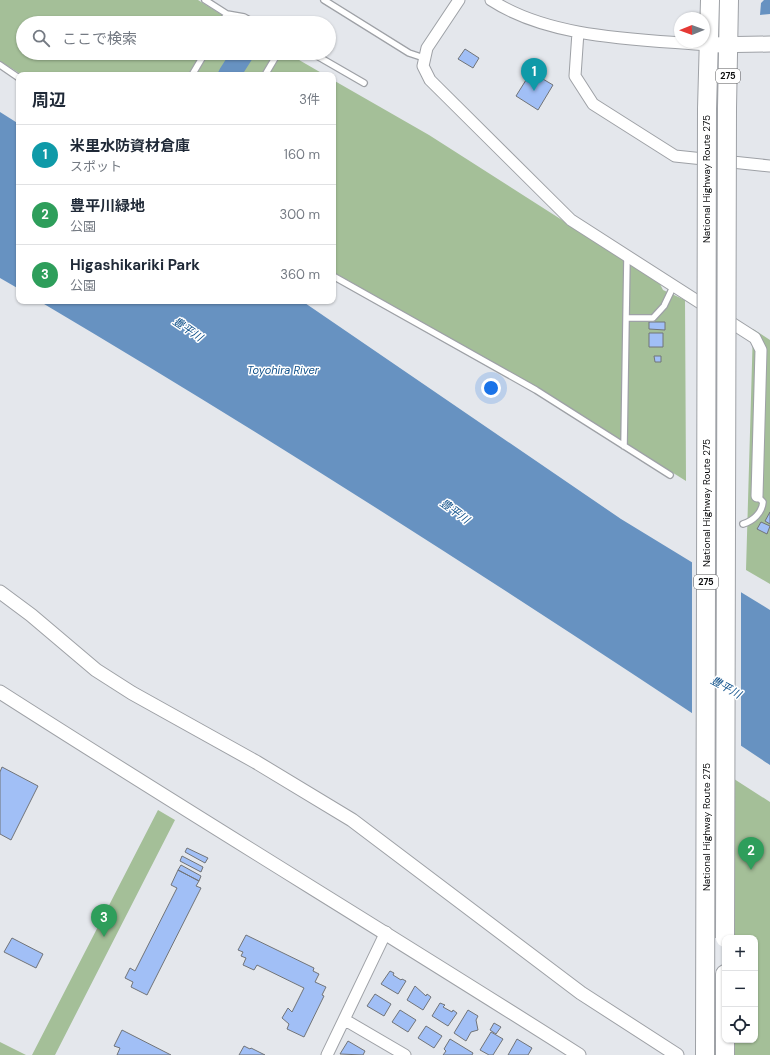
<!DOCTYPE html>
<html lang="ja">
<head>
<meta charset="utf-8">
<style>
  :root { --surface:#fff; --page:#f2f2f3; --text:#1f2937; --muted:#747a83; --line:#e0e1e3; --accent:#d93025 }
  body { margin:0; font-family:"DM Sans","Noto Sans JP",sans-serif; background:var(--page); color:var(--text) }
  .controls { position:absolute; right:12px; bottom:12px; display:grid; overflow:hidden; border-radius:8px; box-shadow:0 1px 3px #0004 }
  .controls button { width:36px; height:36px; display:grid; place-items:center; padding:0; border:0; border-bottom:1px solid var(--line); background:var(--surface); color:var(--text); font:20px sans-serif }
  .compass { position:absolute; left:674px; top:12px; width:36px; height:36px; border-radius:50%; background:var(--surface); box-shadow:0 1px 3px #0004; rotate:269deg }
  .you { position:absolute; left:491px; top:388px; width:14px; height:14px; margin:-10px; border:3px solid #fff; border-radius:50%; background:#1a73e8; box-shadow:0 0 0 6px #1a73e833 }
  .badge { display:grid; place-items:center; width:26px; height:26px; border-radius:50%; background:var(--accent); color:#fff; font-size:13px; font-weight:700 }
  .pin { position:absolute; translate:-50% -33px; filter:drop-shadow(0 1px 2px #0008) }
  .pin::after { content:''; position:absolute; top:21px; width:14px; height:12px; background:inherit; clip-path:polygon(0 0,100% 0,50% 100%) }
  .list { margin:0; padding:0; list-style:none }
  h2 { display:flex; justify-content:space-between; align-items:center; height:52px; margin:0; padding:0 16px; font-size:17px }
  h2 small { font-size:13px; font-weight:400; color:var(--muted) }
  .list li { display:grid; grid-template-columns:26px 1fr auto; gap:12px; align-items:center; box-sizing:border-box; height:60px; padding:0 16px; border-top:1px solid var(--line) }
  .list b { display:block; font-size:15px; white-space:nowrap }
  .list p { margin:0; font-size:13px; white-space:nowrap; color:var(--muted) }
  .list em { font-size:13px; font-style:normal; color:var(--muted) }
  .icon { flex:none; width:22px; height:22px; fill:none; stroke:currentColor; stroke-width:2; stroke-linecap:round; stroke-linejoin:round }
  .map { position:relative; flex:none; width:770px; height:1055px; overflow:hidden }
  .search { position:absolute; background:var(--surface); box-shadow:0 1px 3px #0004; left:16px; top:16px; width:320px; height:44px; display:flex; align-items:center; gap:10px; box-sizing:border-box; padding:0 14px; border-radius:22px; color:var(--muted); font-size:15px }
  .panel { position:absolute; background:var(--surface); box-shadow:0 1px 3px #0004; left:16px; top:72px; width:320px; height:232px; border-radius:8px }
  .map>svg:first-child { display:block }
  .green { fill:#a4bf98 }
  .water { fill:#6792c1 }
  .pier { fill:#e4e7ec }
  .lines { fill:none; stroke-linecap:round; stroke-linejoin:round }
  .river { stroke:#6792c1; stroke-width:22 }
  .building { fill:#a1bff6; stroke:#717478 }
  .service-casing { stroke:#9ea1a6; stroke-width:8 }
  .minor-casing { stroke:#9ea1a6; stroke-width:13 }
  .tertiary-casing { stroke:#9ea1a6; stroke-width:15 }
  .secondary-casing { stroke:#9ea1a6; stroke-width:17 }
  .trunk-casing { stroke:#9ea1a6; stroke-width:20 }
  .service { stroke:#fff; stroke-width:5.5 }
  .minor { stroke:#fff; stroke-width:11 }
  .tertiary { stroke:#fff; stroke-width:13 }
  .secondary { stroke:#fff; stroke-width:15 }
  .trunk { stroke:#fff; stroke-width:18 }
  .trunk-bridge-casing { stroke:#9ea1a6; stroke-width:20; stroke-linecap:butt }
  .trunk-bridge { stroke:#fff; stroke-width:18 }
  .labels { text-anchor:middle; stroke-width:3; stroke-linejoin:round; paint-order:stroke }
  .shield { fill:#fff; stroke:#545556; stroke-width:1 }
  .shield-label { font-size:9px; font-weight:bold; fill:#0b0c0d }
  .street-label { font-size:10px; fill:#0b0c0d; stroke:#fff }
  .water-label { font-size:11px; font-style:italic; fill:#0f508a; stroke:#fff }
</style>
</head>
<body>
<div class="map">
<svg width="770" height="1055" viewBox="0 0 770 1055">
  <rect width="100%" height="100%" fill="#e4e7ec"/>
  <!-- green -->
  <path class="green" d="M0 0H198L235 23H23V53H287L325 75H22L0 61Z
    M333 80 429 135 659 282 663 290 685 300 686 481 538 388 333 272Z
    M753 329 770 340V584L746 570Z
    M731 777 770 802V1055H735V1040H755V938H733Z
    M158 810 175 820 55 1055H32Z
    M0 1042 26 1055H0Z"/>
  <!-- water -->
  <path class="water" d="M764 0H770V14L760 15 761 3Z
    M0 112 19 124V289L0 278Z
    M39 301H302L621 519 770 610V765C530 605 288 448 39 301Z"/>
  <!-- pier -->
  <path class="pier" d="M692 560 741 590V748L692 715Z"/>
  <g class="lines">
    <!-- river -->
    <path class="river" d="M229 75 243 53"/>
  </g>
  <!-- building -->
  <path class="building" d="M465 49 479 58 473 68 458 59Z
    M531 72 553 85 538 110 516 96Z
    M649 322H665V330L649 329Z
    M649 333H663V347H649Z
    M654 356H661V362H655Z
    M770 512V524L765 521Z
    M761 522 770 526 767 534 757 529Z
    M2 767 38 786 11 840 0 834V772Z
    M187 848 208 858 205 863 185 852Z
    M182 856 203 867 201 872 180 861Z
    M181 865 201 876 199 881 178 870Z
    M178 870 199 881 196 886 201 888 147 995 131 987 133 982 125 978 130 968 135 971 177 888 171 885Z
    M246 935 314 968 313 971 319 974 315 982 326 987 322 995 324 996 304 1037 287 1029 289 1024 282 1018 288 1008 292 1012 304 988 257 965 254 970 243 965 246 958 241 956 243 952 238 950Z
    M12 938 43 954 36 968 4 952Z
    M390 971 394 973 393 975 401 980 402 979 406 981 398 994 381 984Z
    M415 986 426 996 427 994 431 997 423 1010 407 1000Z
    M375 994 391 1004 384 1016 367 1006Z
    M440 1003 445 1005 443 1007 452 1012 453 1010 457 1013 448 1026 432 1016Z
    M400 1010 416 1020 408 1032 392 1022Z
    M468 1010 478 1016 476 1020 478 1030 471 1032 466 1041 454 1033Z
    M494 1023 501 1027 496 1034 490 1030Z
    M426 1026 442 1036 434 1048 418 1038Z
    M122 1030 171 1055H117L120 1048 114 1046Z
    M491 1032 503 1039 493 1055H489L480 1050Z
    M450 1039 473 1053 472 1055H443L446 1051 444 1049Z
    M517 1039 532 1048 528 1055H508Z
    M348 1041 365 1051 363 1055 340 1054Z
    M244 1046 250 1049 251 1048 265 1055H239Z"/>
  <g class="lines">
    <defs>
      <path id="service" d="M205 0 227 14
        M324 0 409 53 424 58
        M221 23 227 14 244 17 255 23
        M312 53 364 83
        M0 65 19 78
        M192 75 205 53
        M265 75 278 53
        M333 276 536 390 670 475
        M626 318H653L664 306 673 287
        M624 446 627 257
        M743 524C753 521 762 513 763 502L757 496"/>
      <path id="minor" d="M459 0 427 48 423 66 430 80 571 220 755 338 761 350 757 496
        M491 0C551 39 638 39 708 45
        M578 32 575 76 593 104 675 156 770 166
        M345 1020 405 1055
        M327 1055 386 932"/>
      <path id="tertiary" d="M0 592 31 615 96 670 132 693 256 762 352 820 581 993 677 1055
        M0 692C192 815 387 933 579 1055"/>
      <path id="secondary" d="M708 45 770 44"/>
      <path id="trunk" d="M727 108 729 0
        M707 109 710 0
        M725 1055V974"/>
    </defs>
    <!-- service casing -->
    <use href="#service" class="service-casing"/>
    <!-- minor casing -->
    <use href="#minor" class="minor-casing"/>
    <!-- tertiary casing -->
    <use href="#tertiary" class="tertiary-casing"/>
    <!-- secondary casing -->
    <use href="#secondary" class="secondary-casing"/>
    <!-- trunk casing -->
    <use href="#trunk" class="trunk-casing"/>
    <!-- service -->
    <use href="#service" class="service"/>
    <!-- minor -->
    <use href="#minor" class="minor"/>
    <!-- tertiary -->
    <use href="#tertiary" class="tertiary"/>
    <!-- secondary -->
    <use href="#secondary" class="secondary"/>
    <!-- trunk -->
    <use href="#trunk" class="trunk"/>
    <defs>
      <path id="trunk-bridge" d="M725 938 727 108
        M705 1055 707 109"/>
    </defs>
    <!-- trunk-bridge casing -->
    <use href="#trunk-bridge" class="trunk-bridge-casing"/>
    <!-- trunk-bridge -->
    <use href="#trunk-bridge" class="trunk-bridge"/>
  </g>
  <g class="labels">
    <!-- shield labels -->
    <g class="shield">
      <rect x="716" y="69" width="24" height="14" rx="3"/>
      <rect x="694" y="575" width="24" height="14" rx="3"/>
    </g>
    <g class="shield-label">
      <text x="728" y="79">275</text>
      <text x="706" y="585">275</text>
    </g>
    <!-- street labels -->
    <g class="street-label">
      <text transform="translate(706 179) rotate(-90)" y="4">National Highway Route 275</text>
      <text transform="translate(706 503) rotate(-90)" y="4">National Highway Route 275</text>
      <text transform="translate(706 827) rotate(-90)" y="4">National Highway Route 275</text>
    </g>
    <!-- water labels -->
    <g class="water-label">
      <text transform="translate(188 329) rotate(34)" y="4">豊平川</text>
      <text x="283" y="374">Toyohira River</text>
      <text transform="translate(455 511) rotate(36)" y="4">豊平川</text>
      <text transform="translate(726 687) rotate(29)" y="4">豊平川</text>
    </g>
  </g>
</svg>
<div class="controls">
<button>+</button>
<button>−</button>
<button><svg class="icon" aria-label="locate" viewBox="0 0 24 24"><circle cx="12" cy="12" r="6"/><path d="M12 2v4M12 18v4M2 12h4M18 12h4"/></svg></button>
</div>
<svg class="compass" viewBox="-18 -18 36 36"><path d="M0-13l5 13h-10z" fill="#e53935"/><path d="M0 13l5-13h-10z" fill="#747a83"/></svg>
<div class="you"></div>
<div class="pin badge" style="left:534px;top:91px;background:#0f9aa8">1</div>
<div class="pin badge" style="left:751px;top:870px;background:#2e9e5b">2</div>
<div class="pin badge" style="left:104px;top:937px;background:#2e9e5b">3</div>
<div class="search"><svg class="icon" aria-label="search" viewBox="0 0 24 24"><circle cx="10" cy="10" r="6"/><path d="M15 15l6 6"/></svg>ここで検索</div>
<section class="panel">
<h2>周辺<small>3件</small></h2>
<ul class="list">
<li><span class="badge" style="background:#0f9aa8">1</span><div><b>米里水防資材倉庫</b><p>スポット</p></div><em>160 m</em></li>
<li><span class="badge" style="background:#2e9e5b">2</span><div><b>豊平川緑地</b><p>公園</p></div><em>300 m</em></li>
<li><span class="badge" style="background:#2e9e5b">3</span><div><b>Higashikariki Park</b><p>公園</p></div><em>360 m</em></li>
</ul>
</section>
</div>
</body>
</html>
